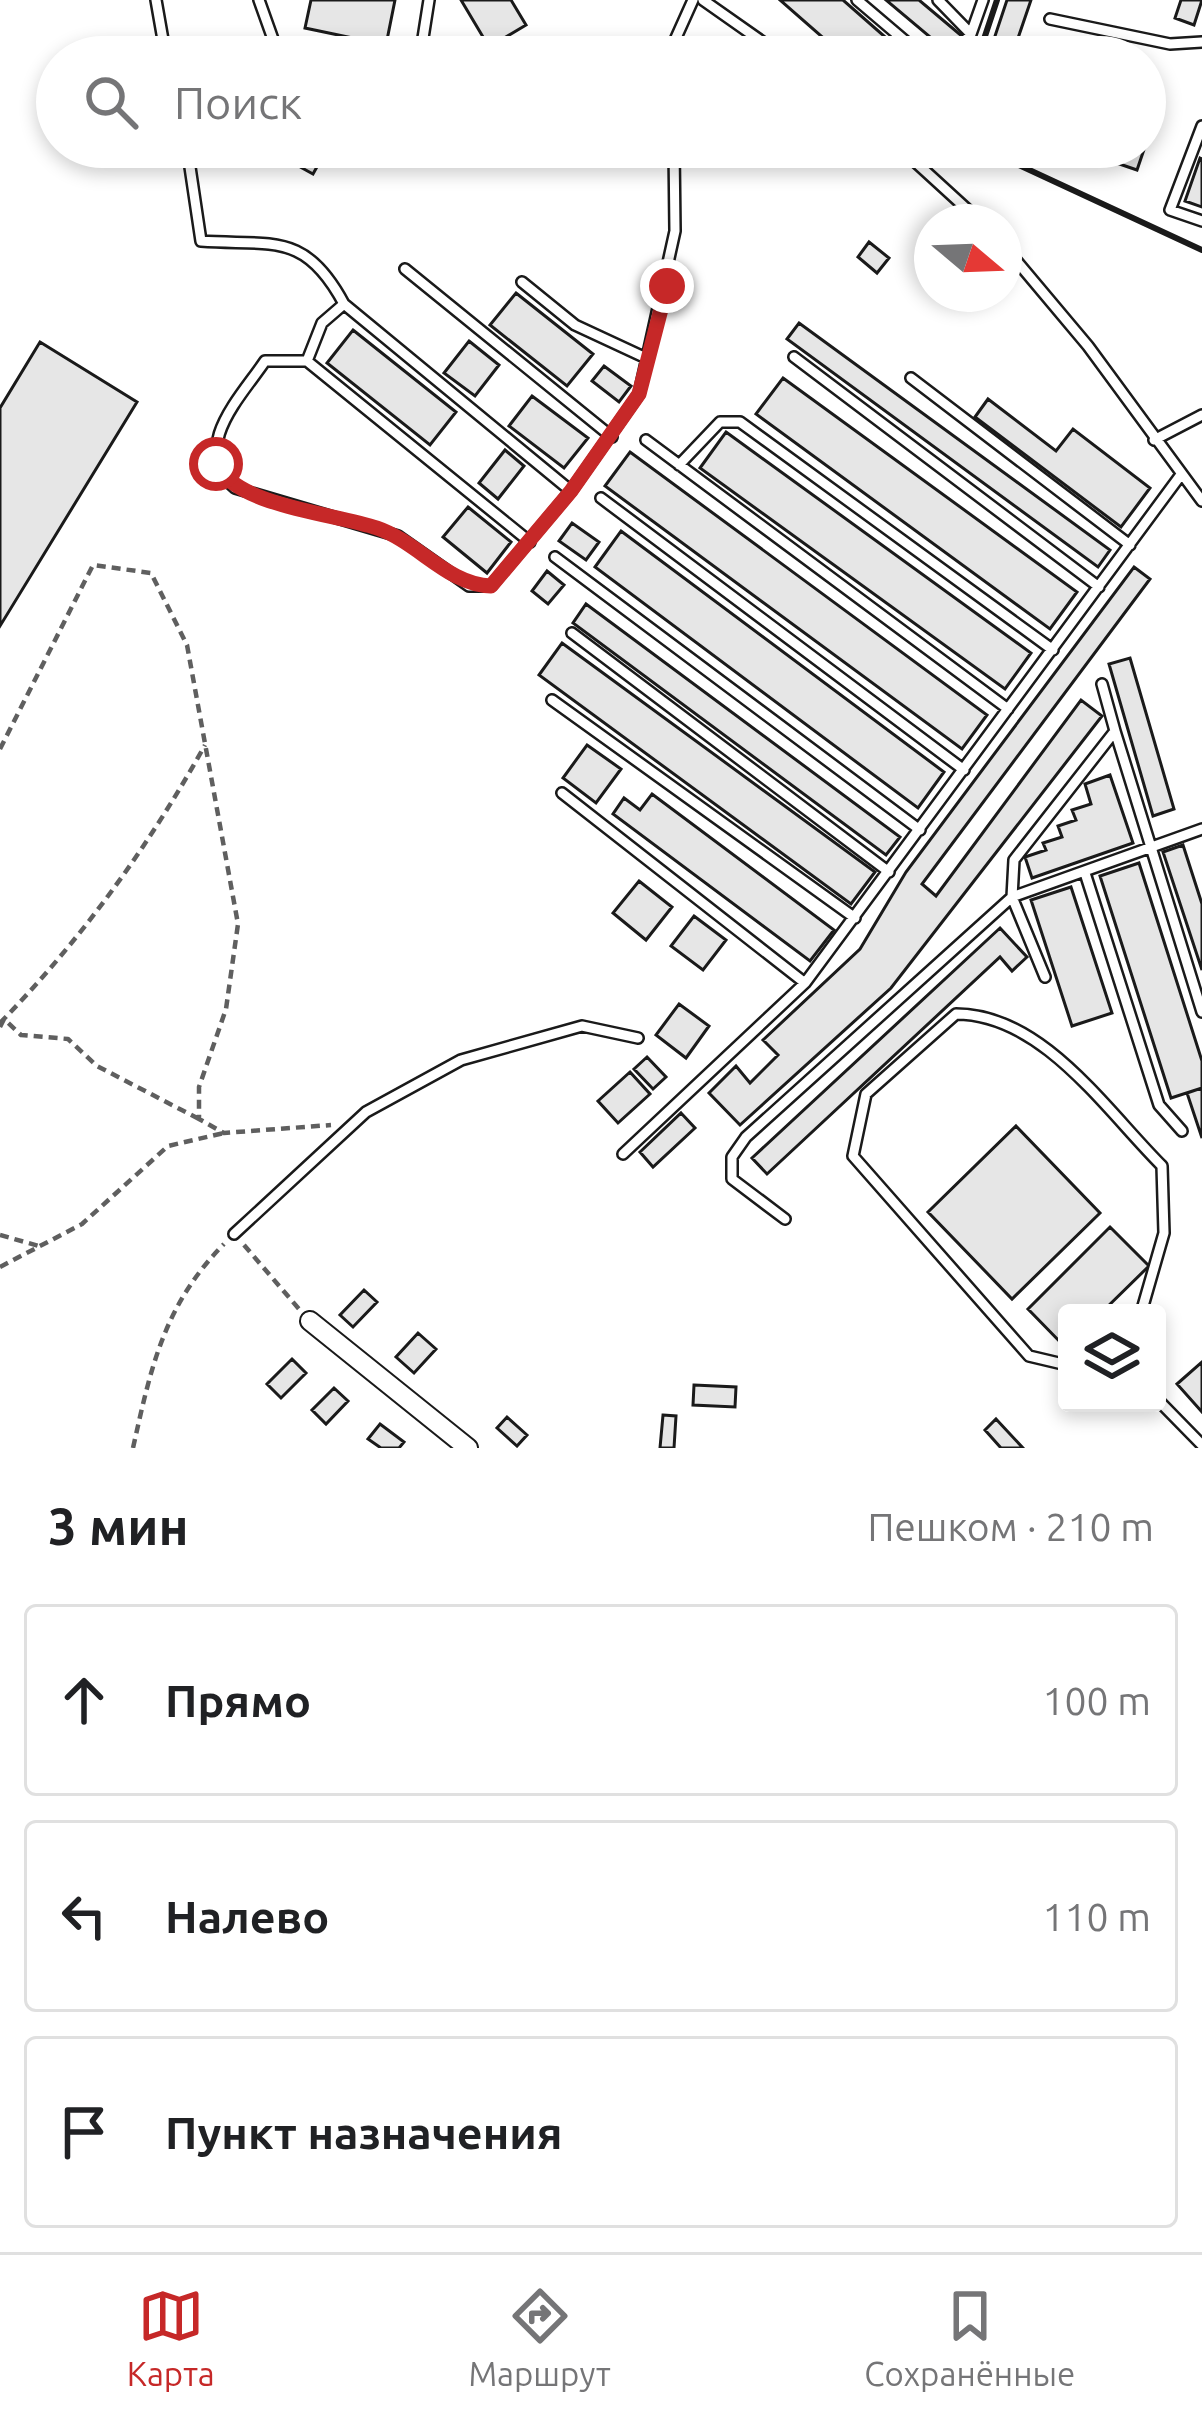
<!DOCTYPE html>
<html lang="ru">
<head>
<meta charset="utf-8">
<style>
  :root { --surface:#fff; --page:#f6f6f6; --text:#202124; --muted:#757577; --line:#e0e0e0; --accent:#c62828 }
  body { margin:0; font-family:Ubuntu,sans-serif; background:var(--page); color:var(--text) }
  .controls { position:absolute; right:36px; bottom:36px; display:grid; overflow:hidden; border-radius:12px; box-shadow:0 6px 18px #0003 }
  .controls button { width:108px; height:108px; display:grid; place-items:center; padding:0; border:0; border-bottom:3px solid var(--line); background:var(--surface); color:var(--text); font:60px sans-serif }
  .compass { position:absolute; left:914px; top:204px; width:108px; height:108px; border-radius:50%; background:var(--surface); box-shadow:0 6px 18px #0003; rotate:109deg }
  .stop { position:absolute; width:36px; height:36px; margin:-27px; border:9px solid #c62828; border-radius:50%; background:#fff }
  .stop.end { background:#c62828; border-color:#fff; box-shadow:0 3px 12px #0008 }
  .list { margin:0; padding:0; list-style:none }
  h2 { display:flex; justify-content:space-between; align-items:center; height:156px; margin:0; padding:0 48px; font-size:51px }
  h2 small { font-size:39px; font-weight:400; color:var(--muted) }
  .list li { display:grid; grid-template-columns:78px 1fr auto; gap:36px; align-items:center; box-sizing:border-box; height:192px; margin:0 24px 24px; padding:0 24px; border:3px solid var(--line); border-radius:12px }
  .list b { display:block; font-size:45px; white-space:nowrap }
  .list em { font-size:39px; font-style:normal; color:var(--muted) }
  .icon { flex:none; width:66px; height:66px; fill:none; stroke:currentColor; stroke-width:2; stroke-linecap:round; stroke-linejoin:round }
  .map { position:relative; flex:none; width:1202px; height:1448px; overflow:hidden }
  .search { position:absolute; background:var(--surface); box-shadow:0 6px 18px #0003; left:36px; right:36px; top:36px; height:132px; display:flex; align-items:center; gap:30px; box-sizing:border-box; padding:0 42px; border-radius:66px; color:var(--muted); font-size:45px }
  .sheet { height:804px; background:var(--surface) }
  nav { display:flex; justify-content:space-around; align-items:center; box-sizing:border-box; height:168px; border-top:3px solid var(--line); background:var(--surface); font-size:33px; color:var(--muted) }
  nav a { display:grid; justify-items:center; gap:6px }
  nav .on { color:var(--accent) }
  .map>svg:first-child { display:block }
  .building { fill:#e6e6e6; stroke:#1a1a1a; stroke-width:3 }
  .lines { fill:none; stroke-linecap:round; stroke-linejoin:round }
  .lane-casing { stroke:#1a1a1a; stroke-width:14 }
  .street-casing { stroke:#1a1a1a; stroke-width:22 }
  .path { stroke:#5f5f5f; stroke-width:4.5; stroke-dasharray:9 6; stroke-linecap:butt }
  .lane { stroke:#fff; stroke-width:9 }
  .street { stroke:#fff; stroke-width:18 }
  .wall { stroke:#1a1a1a; stroke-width:6 }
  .route { stroke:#c62828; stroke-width:15 }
</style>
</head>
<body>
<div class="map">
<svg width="1202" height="1448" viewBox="0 0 1202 1448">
  <rect width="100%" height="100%" fill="#fff"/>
  <!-- building -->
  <path class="building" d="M311 0H395L386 45 305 28Z
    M461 0H511L526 25 489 47Z
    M780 0H843L908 57H845Z
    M886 0H919L963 37 949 53Z
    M1007 0H1031L1016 44 995 36Z
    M1181 0H1202L1194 25 1175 18Z
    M1145 111 1156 114 1137 170 1070 147H1145Z
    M264 147H328L313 174Z
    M1200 158 1202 159V207L1185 201Z
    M869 242 889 258 877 273 858 257Z
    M516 293 593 354 567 386 490 325Z
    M799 323 1110 550 1098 567 787 339Z
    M353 330 456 412 430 445 327 363Z
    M469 341 499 365 475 396 444 373Z
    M40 342 137 402 0 626V408Z
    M604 366 631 386 619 402 592 381Z
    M783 378 1077 592 1050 629 756 414Z
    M532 396 588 438 564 468 509 426Z
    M988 399 1056 451 1073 429 1150 488 1121 527 975 417Z
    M726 432 1031 653 1005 689 700 468Z
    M505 450 524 466 498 499 479 483Z
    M630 452 987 715 962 749 605 486Z
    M468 507 511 542 487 573 443 537Z
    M572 523 599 542 586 560 559 541Z
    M621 531 944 772 918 808 595 567Z
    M1134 567 1150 579 922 884 936 896 1081 700 1102 716 891 988 740 1125 709 1093 736 1066 750 1083 778 1055 763 1040 860 949 906 872Z
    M547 571 564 585 548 604 532 591Z
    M586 604 900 837 886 855 573 623Z
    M562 643 875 872 851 904 539 675Z
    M1130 658 1174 809 1153 816 1109 664Z
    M587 745 621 769 596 803 563 778Z
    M1110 775 1133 843 1032 878 1025 857 1046 850 1043 843 1062 837 1058 826 1076 820 1072 810 1091 804 1085 784Z
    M652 794 834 930 810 961 613 814 624 798 640 810Z
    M1183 845 1202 904V970L1163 852Z
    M1139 863 1202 1061V1088L1171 1098 1100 876Z
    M639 881 672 907 646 940 613 913Z
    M1071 887 1112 1013 1072 1026 1031 900Z
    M694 916 726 940 703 970 671 946Z
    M1000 928 1027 957 1012 971 1000 957 767 1174 752 1158Z
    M679 1004 709 1026 686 1058 656 1035Z
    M647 1057 666 1077 653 1089 634 1069Z
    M630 1072 650 1094 618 1123 598 1101Z
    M1202 1088V1138L1187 1093Z
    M681 1113 695 1128 653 1167 640 1152Z
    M1016 1126 1100 1213 1012 1299 928 1212Z
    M1110 1227 1149 1266 1101 1313H1067L1066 1348 1028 1309Z
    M364 1290 377 1302 353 1327 340 1315Z
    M418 1333 436 1349 414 1373 396 1357Z
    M292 1359 306 1373 281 1398 267 1384Z
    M1202 1362V1412L1177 1384Z
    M694 1385 736 1387 735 1407 693 1405Z
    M334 1388 348 1401 326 1424 312 1410Z
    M663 1415 676 1416 674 1448H660Z
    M507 1417 527 1435 517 1446 497 1428Z
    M996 1419 1023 1448H1001L985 1430Z
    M380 1424 404 1442 399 1448H381L368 1439Z"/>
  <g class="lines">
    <defs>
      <path id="lane" d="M156 0 166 57
        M259 0 274 42 305 57
        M703 0 784 57
        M857 0 924 57
        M938 0 971 34
        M1050 19 1170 44 1202 42
        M420 57 429 0
        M674 57 675 40 693 0
        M950 57 971 34 983 0
        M1202 126 1170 210 1202 221
        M187 147 201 241C273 246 305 231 344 304L322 323 307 361 530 542
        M899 147 981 222
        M1004 246 1088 346 1202 501
        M405 269 612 437
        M522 282 575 325 646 358
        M344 304 571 491
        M794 357 1099 587
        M307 361H265C240 398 189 448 235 488L398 536 469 586H491L571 491 639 394 675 231 674 147
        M911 378 1130 545
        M646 440 1008 709
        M1154 440 1202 415
        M679 465 720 422H740L1053 650
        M601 498 964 770
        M555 557 920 830
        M572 633 889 872
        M1102 684 1115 731
        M552 700 855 918
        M562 793 805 983
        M1085 873 1159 1105 1182 1131
        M1045 977 1012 897 1014 860 1115 731 1202 1012
        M623 1154 805 983 1180 476
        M785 1219 732 1179V1157L746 1137 1012 897 1202 829
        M234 1234 366 1112 461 1060 582 1026 638 1038
        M1067 1365 1029 1356 853 1156 866 1094 956 1014C1042 1014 1105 1109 1162 1166L1164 1233 1141 1313
        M1157 1399 1202 1445"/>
      <path id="street" d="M310 1321 468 1448"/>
    </defs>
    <!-- lane casing -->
    <use href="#lane" class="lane-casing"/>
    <!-- street casing -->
    <use href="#street" class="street-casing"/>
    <!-- path -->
    <path class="path" d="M0 749 93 565 151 573 187 645 238 924 226 1009 199 1087V1119L224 1133 331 1125
      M0 1023C81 940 149 846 205 745
      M0 1027 4 1019 21 1035 68 1039 97 1066 199 1119
      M0 1235 39 1246
      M244 1245 299 1309
      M0 1267 82 1224 168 1146 224 1133
      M133 1448C151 1367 164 1305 224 1244"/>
    <!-- lane -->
    <use href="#lane" class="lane"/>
    <!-- street -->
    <use href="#street" class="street"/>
    <!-- wall -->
    <path class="wall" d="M978 57 997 0
      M980 147 1202 250"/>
  </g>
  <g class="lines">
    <!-- route -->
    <path class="route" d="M216 464C238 507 333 513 377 528 418 542 448 585 491 586L571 491 639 394 667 286"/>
  </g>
</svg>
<div class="controls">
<button><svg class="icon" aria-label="layers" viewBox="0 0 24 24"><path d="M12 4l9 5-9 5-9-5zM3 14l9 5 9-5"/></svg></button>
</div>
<svg class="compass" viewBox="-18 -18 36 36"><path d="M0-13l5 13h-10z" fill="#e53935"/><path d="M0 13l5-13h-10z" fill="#757577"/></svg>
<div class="stop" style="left:216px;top:464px"></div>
<div class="stop end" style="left:667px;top:286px"></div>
<div class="search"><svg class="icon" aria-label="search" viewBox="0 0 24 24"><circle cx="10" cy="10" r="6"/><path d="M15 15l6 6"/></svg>Поиск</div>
</div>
<section class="sheet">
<h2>3 мин<small>Пешком · 210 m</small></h2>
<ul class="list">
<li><svg class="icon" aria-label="ahead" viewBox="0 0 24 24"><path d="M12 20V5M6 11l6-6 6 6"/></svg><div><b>Прямо</b></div><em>100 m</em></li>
<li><svg class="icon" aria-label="left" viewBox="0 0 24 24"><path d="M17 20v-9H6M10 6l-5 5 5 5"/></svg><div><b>Налево</b></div><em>110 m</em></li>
<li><svg class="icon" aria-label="arrive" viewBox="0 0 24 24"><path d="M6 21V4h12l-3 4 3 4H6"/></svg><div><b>Пункт назначения</b></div></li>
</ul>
</section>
<nav>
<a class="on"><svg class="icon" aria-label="map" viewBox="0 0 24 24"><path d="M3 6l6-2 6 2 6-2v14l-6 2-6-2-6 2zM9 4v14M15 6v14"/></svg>Карта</a>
<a><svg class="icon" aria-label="directions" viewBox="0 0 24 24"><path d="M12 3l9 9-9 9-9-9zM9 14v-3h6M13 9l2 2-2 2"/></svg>Маршрут</a>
<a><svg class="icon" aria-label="saved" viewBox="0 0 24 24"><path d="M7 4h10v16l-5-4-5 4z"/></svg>Сохранённые</a>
</nav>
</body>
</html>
